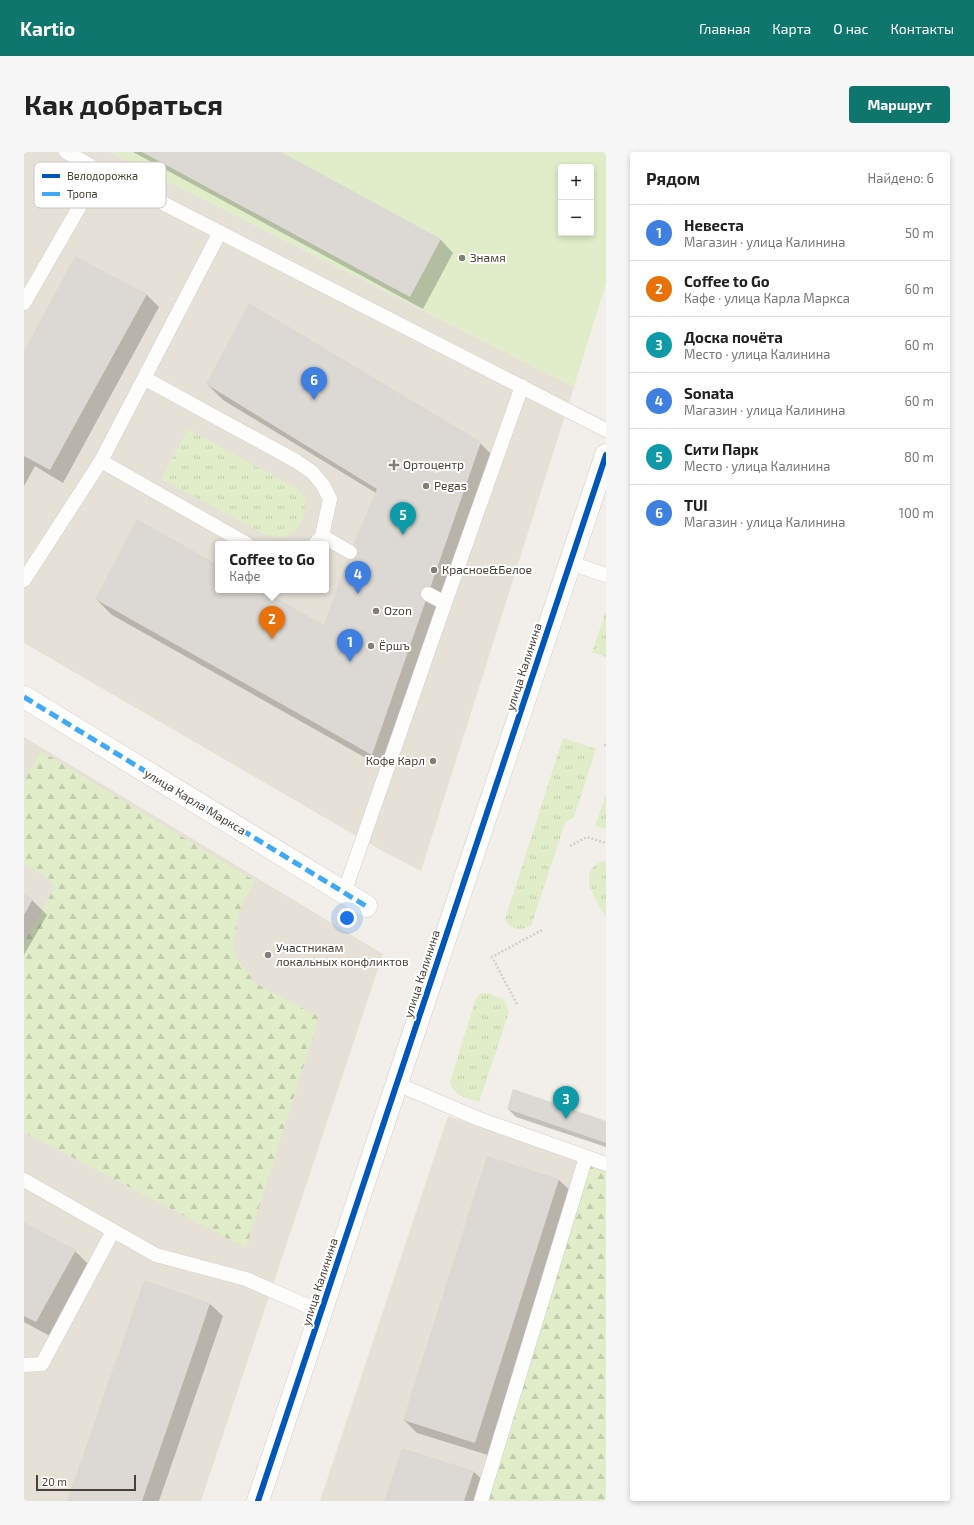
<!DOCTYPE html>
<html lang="ru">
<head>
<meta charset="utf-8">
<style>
  :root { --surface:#fff; --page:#f6f6f6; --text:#222; --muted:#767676; --line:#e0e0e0; --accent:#0f766e }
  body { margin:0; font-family:"Exo 2",sans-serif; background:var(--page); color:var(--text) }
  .controls { position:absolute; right:12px; top:12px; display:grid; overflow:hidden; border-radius:4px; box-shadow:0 2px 6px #0003 }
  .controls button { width:36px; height:36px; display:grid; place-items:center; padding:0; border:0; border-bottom:1px solid var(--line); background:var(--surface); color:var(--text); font:20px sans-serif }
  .scale { position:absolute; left:12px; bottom:10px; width:100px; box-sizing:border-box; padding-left:4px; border:2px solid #494135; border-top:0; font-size:11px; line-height:14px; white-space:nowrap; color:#494135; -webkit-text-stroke:3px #fff; paint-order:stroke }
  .you { position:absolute; left:323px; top:766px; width:14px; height:14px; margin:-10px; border:3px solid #fff; border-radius:50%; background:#1a73e8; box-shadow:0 0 0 6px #1a73e833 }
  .badge { display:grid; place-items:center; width:26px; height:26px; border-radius:50%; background:var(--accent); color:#fff; font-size:13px; font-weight:700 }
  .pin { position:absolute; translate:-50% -33px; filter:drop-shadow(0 1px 2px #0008) }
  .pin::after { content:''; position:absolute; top:21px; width:14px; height:12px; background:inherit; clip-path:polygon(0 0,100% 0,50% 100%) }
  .popup { position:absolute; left:191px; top:389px; width:114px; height:52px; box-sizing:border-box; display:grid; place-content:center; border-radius:4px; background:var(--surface); filter:drop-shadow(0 1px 3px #0005); font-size:13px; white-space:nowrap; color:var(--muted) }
  .popup b { font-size:15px; color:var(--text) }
  .popup::after { content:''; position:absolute; left:50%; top:100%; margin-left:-8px; border:8px solid transparent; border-top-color:var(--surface) }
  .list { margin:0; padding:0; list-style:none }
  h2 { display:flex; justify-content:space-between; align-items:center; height:52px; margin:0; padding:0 16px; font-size:17px }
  h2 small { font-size:13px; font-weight:400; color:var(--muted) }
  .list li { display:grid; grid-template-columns:26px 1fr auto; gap:12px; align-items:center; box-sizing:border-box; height:56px; padding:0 16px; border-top:1px solid var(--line) }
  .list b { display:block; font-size:15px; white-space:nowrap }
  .list p { margin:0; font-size:13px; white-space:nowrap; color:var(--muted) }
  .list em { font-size:13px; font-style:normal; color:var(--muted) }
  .map { position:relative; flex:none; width:582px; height:1349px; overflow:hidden; border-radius:4px }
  header { display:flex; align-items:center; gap:24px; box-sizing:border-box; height:56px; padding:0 20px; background:var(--accent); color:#fff }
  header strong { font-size:19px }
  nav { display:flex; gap:22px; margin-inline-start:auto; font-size:14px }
  .intro { display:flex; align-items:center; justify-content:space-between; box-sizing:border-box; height:96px; padding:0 24px }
  h1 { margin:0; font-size:28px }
  .button { padding:10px 18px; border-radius:4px; background:var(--accent); color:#fff; font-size:14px; font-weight:700 }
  main { display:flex; gap:24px; padding:0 24px }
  aside { flex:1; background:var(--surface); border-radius:4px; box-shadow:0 2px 6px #0003 }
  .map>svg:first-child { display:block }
  .residential { fill:#e6e1d7; fill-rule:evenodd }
  .grass { fill:url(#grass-tufts) }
  .forest { fill:url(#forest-firs) }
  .pitch { fill:#e0edc8; fill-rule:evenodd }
  .shadow { fill:#0003 }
  .building { fill:#dcd8d3 }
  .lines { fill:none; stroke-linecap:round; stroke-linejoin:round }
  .service-casing { stroke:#d0cdc8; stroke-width:15 }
  .pedestrian-casing { stroke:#d0cdc8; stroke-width:23 }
  .tertiary-casing { stroke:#d0cdc8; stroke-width:23 }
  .path { stroke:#d2cfca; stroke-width:2.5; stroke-dasharray:2 2; stroke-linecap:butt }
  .service { stroke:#fdfdfc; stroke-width:14 }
  .pedestrian { stroke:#fdfdfc; stroke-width:22 }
  .tertiary { stroke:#fdfdfc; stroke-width:22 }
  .quiet { stroke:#3fa9f5; stroke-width:5; stroke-dasharray:10 5; stroke-linecap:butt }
  .cycleway-casing { stroke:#fff; stroke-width:8 }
  .cycleway { stroke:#0057b8; stroke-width:6 }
  .poi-dot { fill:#847e74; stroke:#fff; stroke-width:1.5 }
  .labels { text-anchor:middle; stroke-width:4; stroke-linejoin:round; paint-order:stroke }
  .poi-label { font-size:12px; fill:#494135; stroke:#fff; text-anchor:start }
  .street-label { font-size:12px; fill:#494135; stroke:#fff }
  .key { fill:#fff; stroke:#c8c6c2; stroke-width:1 }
  .key-label { font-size:11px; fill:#494135 }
</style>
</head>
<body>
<header>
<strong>Kartio</strong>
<nav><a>Главная</a><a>Карта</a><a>О нас</a><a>Контакты</a></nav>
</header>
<div class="intro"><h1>Как добраться</h1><a class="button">Маршрут</a></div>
<main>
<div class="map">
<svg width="582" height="1349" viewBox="0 0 582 1349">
  <defs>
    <pattern id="grass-tufts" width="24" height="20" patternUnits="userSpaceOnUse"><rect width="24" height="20" fill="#e0edc8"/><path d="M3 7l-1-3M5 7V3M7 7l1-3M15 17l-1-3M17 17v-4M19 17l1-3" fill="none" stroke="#c2ccac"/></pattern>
    <pattern id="forest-firs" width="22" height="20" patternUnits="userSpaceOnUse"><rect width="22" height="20" fill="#e0edc8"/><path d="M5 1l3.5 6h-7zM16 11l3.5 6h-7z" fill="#c2ccac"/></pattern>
  </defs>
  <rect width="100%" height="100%" fill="#f2efea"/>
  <!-- residential -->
  <path class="residential" d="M0 0H86L550 235 397 719 360 700 0 491ZM194 392H302V438H194Z
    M0 585 359 802 177 1349H0Z
    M424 964 566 1013 463 1349H296Z"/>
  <!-- grass -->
  <path class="grass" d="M164 277 272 336 281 346C282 362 277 383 258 385 252 386 247 384 242 383L137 327Z
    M582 459V505L568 500Z
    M539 586 572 597 550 665 541 671 507 774C496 778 486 779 481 767Z
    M582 643V677L571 674Z
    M579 709 582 710V765C572 750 551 718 579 709Z
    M457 841H464L480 848 485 860 455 950C443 946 430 944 426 930L452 846Z"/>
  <!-- forest -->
  <path class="forest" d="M17 599 231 729 215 759 209 794 214 808 231 831 295 865 222 1096 0 980V790L31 735 26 727 0 712V629Z
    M566 1013 582 1019V1349H463Z"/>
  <!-- pitch -->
  <path class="pitch" d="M86 0H582V131L550 235ZM537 15H567V81H537Z"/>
  <!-- shadow -->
  <path class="shadow" d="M109 0H254L417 88 429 101 399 157Z
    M122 142 135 155 39 331 11 314 0 334V201Z
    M183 232 456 291 472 307 365 619 88 463 72 447 194 414V438H236L300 475 352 341 199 248Z
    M0 743 8 748 23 763 0 803Z
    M484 957 582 970V995L492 965Z
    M535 1028 548 1040 464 1303 393 1281 380 1268Z
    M0 1071 51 1099 67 1115 28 1185 0 1170Z
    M186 1152 199 1164 135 1349H45Z
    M379 1297 450 1320 463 1332 457 1349H361Z"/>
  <!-- building -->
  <path class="building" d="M118 0H257L417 87 386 145Z
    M51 104 123 142 26 318 0 304V199Z
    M225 151 457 290 348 603 71 447 113 367 194 413V438H238L300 473 326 400 353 337 182 232Z
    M0 742 9 747 0 763Z
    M489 937 582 969V991L483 957Z
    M463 1004 535 1027 451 1291 379 1268Z
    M0 1070 52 1098 12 1170 0 1164Z
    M120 1128 186 1151 172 1193 118 1349H43Z
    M378 1296 450 1319 440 1349H360Z"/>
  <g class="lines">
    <defs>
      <path id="service" d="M42 0 76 19 582 278
        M0 151 76 19
        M120 226 272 309 288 320 299 333 306 347 298 384 291 392
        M77 309 223 392
        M298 384 326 400
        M546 411 582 423
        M0 428 77 309 196 80
        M404 442 421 451
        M320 741 421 451 498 234
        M373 932 455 967 582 1012
        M0 1028 132 1103 222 1127 297 1160
        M0 1213 18 1212 89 1079
        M457 1349 562 1005"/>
      <path id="pedestrian" d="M0 545 342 754"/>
      <path id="tertiary" d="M234 1349 582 303"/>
    </defs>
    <!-- service casing -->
    <use href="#service" class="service-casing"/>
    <!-- pedestrian casing -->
    <use href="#pedestrian" class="pedestrian-casing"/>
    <!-- tertiary casing -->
    <use href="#tertiary" class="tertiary-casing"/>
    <!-- path -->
    <path class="path" d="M580 593H582
      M546 694 563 685 582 691
      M493 852 468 805 518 778"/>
    <!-- service -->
    <use href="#service" class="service"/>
    <!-- pedestrian -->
    <use href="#pedestrian" class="pedestrian"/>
    <!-- tertiary -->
    <use href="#tertiary" class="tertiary"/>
    <!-- quiet -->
    <path class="quiet" d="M0 545 342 754"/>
    <defs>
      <path id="cycleway" d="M234 1349 582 303"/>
    </defs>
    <!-- cycleway casing -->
    <use href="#cycleway" class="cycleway-casing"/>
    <!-- cycleway -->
    <use href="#cycleway" class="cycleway"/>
  </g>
  <!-- markers -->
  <g class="poi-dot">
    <circle cx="438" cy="106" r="4"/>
    <path d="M368 307h4v4h4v4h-4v4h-4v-4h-4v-4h4z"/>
    <circle cx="402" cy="334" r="4"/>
    <circle cx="410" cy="418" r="4"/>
    <circle cx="352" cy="459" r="4"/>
    <circle cx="347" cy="494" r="4"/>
    <circle cx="409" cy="609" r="4"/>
    <circle cx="244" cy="803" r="4"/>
  </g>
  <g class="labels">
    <!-- poi labels -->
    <g class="poi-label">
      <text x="446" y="110">Знамя</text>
      <text x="379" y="317">Ортоцентр</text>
      <text x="410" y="338">Pegas</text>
      <text x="418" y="422">Красное&amp;Белое</text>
      <text x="360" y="463">Ozon</text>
      <text x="355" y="498">Ёршъ</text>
      <text x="401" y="613" text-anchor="end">Кофе Карл</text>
      <text x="252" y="800">Участникам<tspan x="252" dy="14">локальных конфликтов</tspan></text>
    </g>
    <!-- street labels -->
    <g class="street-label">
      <text transform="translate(500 515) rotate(-72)" y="4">улица Калинина</text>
      <text transform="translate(171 650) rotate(31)" y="4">улица Карла Маркса</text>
      <text transform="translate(398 822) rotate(-72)" y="4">улица Калинина</text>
      <text transform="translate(296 1130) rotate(-72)" y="4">улица Калинина</text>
    </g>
  </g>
  <!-- legend -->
  <rect x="10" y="10" width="132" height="46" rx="6" class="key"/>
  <rect x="18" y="22" width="18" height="4" fill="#0057b8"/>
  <rect x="18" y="40" width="18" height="4" fill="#3fa9f5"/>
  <g class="key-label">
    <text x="43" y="28">Велодорожка</text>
    <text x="43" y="46">Тропа</text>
  </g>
</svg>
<div class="controls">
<button>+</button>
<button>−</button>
</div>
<div class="scale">20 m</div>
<div class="you"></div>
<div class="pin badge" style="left:326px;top:510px;background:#3f7fe0">1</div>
<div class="pin badge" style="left:248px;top:487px;background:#e8710a">2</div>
<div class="popup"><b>Coffee to Go</b>Кафе</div>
<div class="pin badge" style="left:542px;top:967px;background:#0f9aa8">3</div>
<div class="pin badge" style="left:334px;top:442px;background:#3f7fe0">4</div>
<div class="pin badge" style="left:379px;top:383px;background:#0f9aa8">5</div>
<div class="pin badge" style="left:290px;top:248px;background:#3f7fe0">6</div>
</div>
<aside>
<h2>Рядом<small>Найдено: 6</small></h2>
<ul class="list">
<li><span class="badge" style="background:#3f7fe0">1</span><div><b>Невеста</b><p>Магазин · улица Калинина</p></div><em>50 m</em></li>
<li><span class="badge" style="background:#e8710a">2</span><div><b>Coffee to Go</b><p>Кафе · улица Карла Маркса</p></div><em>60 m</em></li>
<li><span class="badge" style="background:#0f9aa8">3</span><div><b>Доска почёта</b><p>Место · улица Калинина</p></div><em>60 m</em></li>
<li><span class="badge" style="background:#3f7fe0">4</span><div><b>Sonata</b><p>Магазин · улица Калинина</p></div><em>60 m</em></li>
<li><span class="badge" style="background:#0f9aa8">5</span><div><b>Сити Парк</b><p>Место · улица Калинина</p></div><em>80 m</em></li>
<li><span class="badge" style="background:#3f7fe0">6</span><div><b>TUI</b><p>Магазин · улица Калинина</p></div><em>100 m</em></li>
</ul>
</aside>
</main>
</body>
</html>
